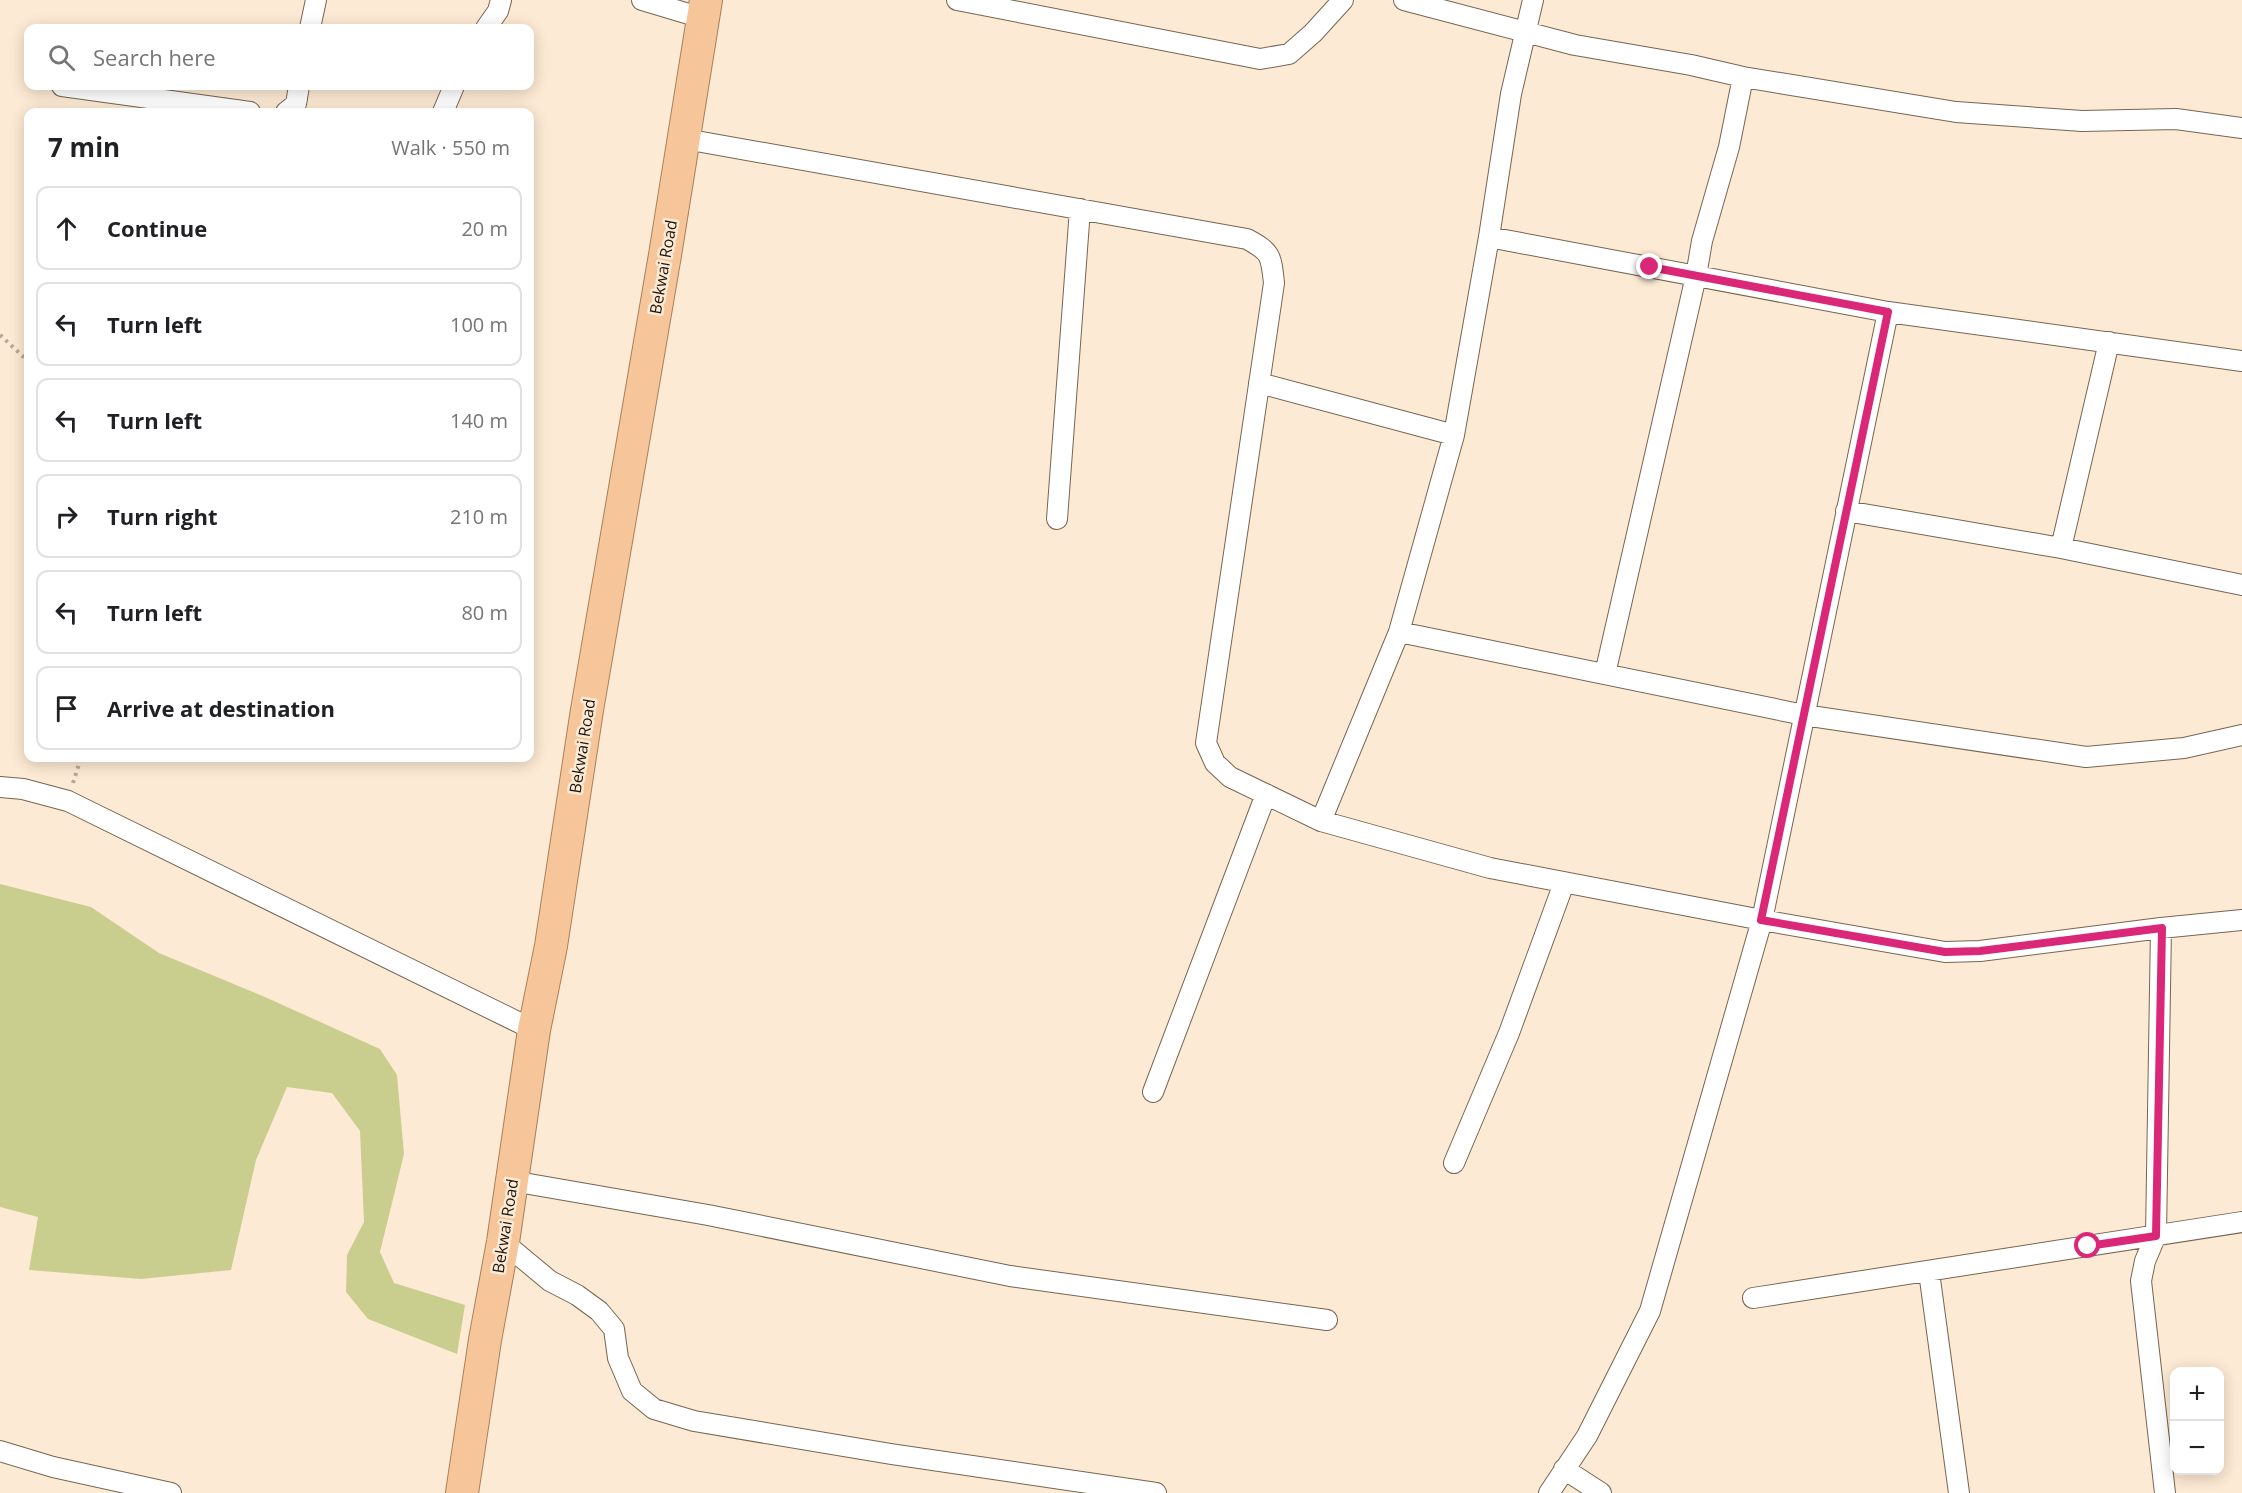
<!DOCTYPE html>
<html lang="en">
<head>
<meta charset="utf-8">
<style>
  :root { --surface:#fff; --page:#f2f2f2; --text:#202124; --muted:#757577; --line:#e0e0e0 }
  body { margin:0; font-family:"Open Sans",sans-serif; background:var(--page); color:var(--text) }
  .controls { position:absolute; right:18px; bottom:18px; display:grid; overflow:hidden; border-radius:12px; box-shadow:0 3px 15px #0003 }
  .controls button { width:54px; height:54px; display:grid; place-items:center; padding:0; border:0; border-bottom:2px solid var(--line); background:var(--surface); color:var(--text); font:30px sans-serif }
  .stop { position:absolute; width:18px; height:18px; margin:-14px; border:4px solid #db2777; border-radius:50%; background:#fff }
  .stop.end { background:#db2777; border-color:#fff; box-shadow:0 2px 6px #0008 }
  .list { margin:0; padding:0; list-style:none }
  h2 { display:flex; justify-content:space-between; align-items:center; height:78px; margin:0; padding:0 24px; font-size:26px }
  h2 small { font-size:20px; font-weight:400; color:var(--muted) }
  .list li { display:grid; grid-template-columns:39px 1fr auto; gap:18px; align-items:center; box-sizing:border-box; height:84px; margin:0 12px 12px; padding:0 12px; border:2px solid var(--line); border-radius:12px }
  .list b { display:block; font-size:22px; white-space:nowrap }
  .list em { font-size:20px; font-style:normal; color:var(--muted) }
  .icon { flex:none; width:33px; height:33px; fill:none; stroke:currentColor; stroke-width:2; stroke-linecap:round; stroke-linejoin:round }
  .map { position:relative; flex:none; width:2242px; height:1493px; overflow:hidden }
  .search { position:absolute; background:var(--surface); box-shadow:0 3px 15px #0003; left:24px; top:24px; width:510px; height:66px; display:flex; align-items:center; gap:15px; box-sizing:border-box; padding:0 21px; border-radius:12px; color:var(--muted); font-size:22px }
  .panel { position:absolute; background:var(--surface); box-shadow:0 3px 15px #0003; left:24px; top:108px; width:510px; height:654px; border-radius:12px }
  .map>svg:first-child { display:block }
  .green { fill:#c9ce8e }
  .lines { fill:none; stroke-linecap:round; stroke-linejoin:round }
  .minor-casing { stroke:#766552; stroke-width:22 }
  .trunk-casing { stroke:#a87f59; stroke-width:34 }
  .path { stroke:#b8a997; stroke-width:4; stroke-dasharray:3 4.5; stroke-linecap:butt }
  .minor { stroke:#fff; stroke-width:20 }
  .trunk { stroke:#f6c69a; stroke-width:32 }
  .route { stroke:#db2777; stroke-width:8 }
  .labels { text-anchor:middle; stroke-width:5; stroke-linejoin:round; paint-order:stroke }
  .street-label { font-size:16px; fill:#1c160e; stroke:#fdead4 }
</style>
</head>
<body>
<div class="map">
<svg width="2242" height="1493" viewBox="0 0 2242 1493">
  <rect width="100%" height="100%" fill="#fdead4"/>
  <!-- green -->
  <path class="green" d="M0 884 91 907 159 953 265 997 380 1049 397 1075 404 1154 380 1252 394 1283 465 1305 457 1354 368 1319 346 1292 347 1255 364 1222 360 1131 332 1093 287 1087 256 1160 231 1270 141 1279 29 1270 38 1217 0 1207Z"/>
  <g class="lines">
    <defs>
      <path id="minor" d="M642 0 702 18
        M957 0 1260 59 1289 54 1313 33 1343 0
        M1404 0 1575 45 1691 65 1743 77 1956 112 2082 121 2176 119 2242 128
        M310 28 316 0
        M486 28 498 11 501 0
        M62 86 250 112
        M286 112 296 104 299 86
        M443 112 454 86
        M685 139 1247 239C1271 252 1271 255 1274 283L1206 743 1215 763 1230 777 1321 821 1490 868 1762 920 1945 952 1980 951 2161 928 2242 920
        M1489 237 1888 312 2242 361
        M1259 383 1454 435
        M1846 511 2061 548 2242 585
        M1057 519 1080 209
        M2061 548 2109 342
        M1399 632 1804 715 2086 757 2184 748 2242 735
        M1605 674 1696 276 1702 241 1729 147 1743 77
        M0 787 23 789 68 801 534 1030
        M1321 821 1399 632 1454 435 1489 237 1511 94 1533 0
        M2161 928 2156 1235 2145 1261 2141 1281 2165 1493
        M1153 1092 1266 794
        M1454 1163 1509 1033 1564 883
        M512 1181 708 1215 1010 1276 1327 1320
        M503 1242 550 1281 577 1295 599 1311 614 1329 618 1358 632 1391 654 1409 694 1421 891 1454 1156 1493
        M1929 1272 1959 1493
        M1753 1298 2242 1222
        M0 1451 53 1467 171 1493
        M1564 1469 1601 1493
        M1549 1493 1587 1436 1650 1311 1762 920 1888 312"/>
      <path id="trunk" d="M462 1493 485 1340 503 1242 534 1030 551 946 587 710 665 255 706 0"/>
    </defs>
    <!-- minor casing -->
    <use href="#minor" class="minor-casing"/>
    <!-- trunk casing -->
    <use href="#trunk" class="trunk-casing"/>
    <!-- path -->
    <path class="path" d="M0 335 28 361
      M73 783 81 758"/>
    <!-- minor -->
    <use href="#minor" class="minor"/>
    <!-- trunk -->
    <use href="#trunk" class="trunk"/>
  </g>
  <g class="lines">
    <!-- route -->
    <path class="route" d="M1650 267 1888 312 1761 920 1945 952 1980 951 2162 928 2156 1236 2088 1246"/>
  </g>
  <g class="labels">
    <!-- street labels -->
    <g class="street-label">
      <text transform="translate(663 267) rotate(-80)" y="6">Bekwai Road</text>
      <text transform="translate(582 746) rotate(-81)" y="6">Bekwai Road</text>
      <text transform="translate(505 1226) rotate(-81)" y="6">Bekwai Road</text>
    </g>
  </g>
</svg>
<div class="controls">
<button>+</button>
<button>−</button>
</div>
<div class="stop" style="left:2088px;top:1246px"></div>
<div class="stop end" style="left:1650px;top:267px"></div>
<div class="search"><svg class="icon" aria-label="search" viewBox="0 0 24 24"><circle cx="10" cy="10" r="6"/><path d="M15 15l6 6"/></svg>Search here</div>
<section class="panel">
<h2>7 min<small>Walk · 550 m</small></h2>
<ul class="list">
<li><svg class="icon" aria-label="ahead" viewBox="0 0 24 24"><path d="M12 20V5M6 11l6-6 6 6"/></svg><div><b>Continue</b></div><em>20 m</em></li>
<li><svg class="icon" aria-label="left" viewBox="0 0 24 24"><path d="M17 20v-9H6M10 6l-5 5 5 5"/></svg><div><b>Turn left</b></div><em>100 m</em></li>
<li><svg class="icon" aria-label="left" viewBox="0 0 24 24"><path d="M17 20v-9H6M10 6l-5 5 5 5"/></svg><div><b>Turn left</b></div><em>140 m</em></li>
<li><svg class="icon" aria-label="right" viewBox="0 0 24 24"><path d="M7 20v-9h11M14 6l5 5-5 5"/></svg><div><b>Turn right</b></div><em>210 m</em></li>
<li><svg class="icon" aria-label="left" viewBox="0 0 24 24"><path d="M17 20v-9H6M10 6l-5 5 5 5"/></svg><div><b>Turn left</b></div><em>80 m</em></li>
<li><svg class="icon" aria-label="arrive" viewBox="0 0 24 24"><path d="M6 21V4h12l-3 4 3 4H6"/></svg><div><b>Arrive at destination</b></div></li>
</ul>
</section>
</div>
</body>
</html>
